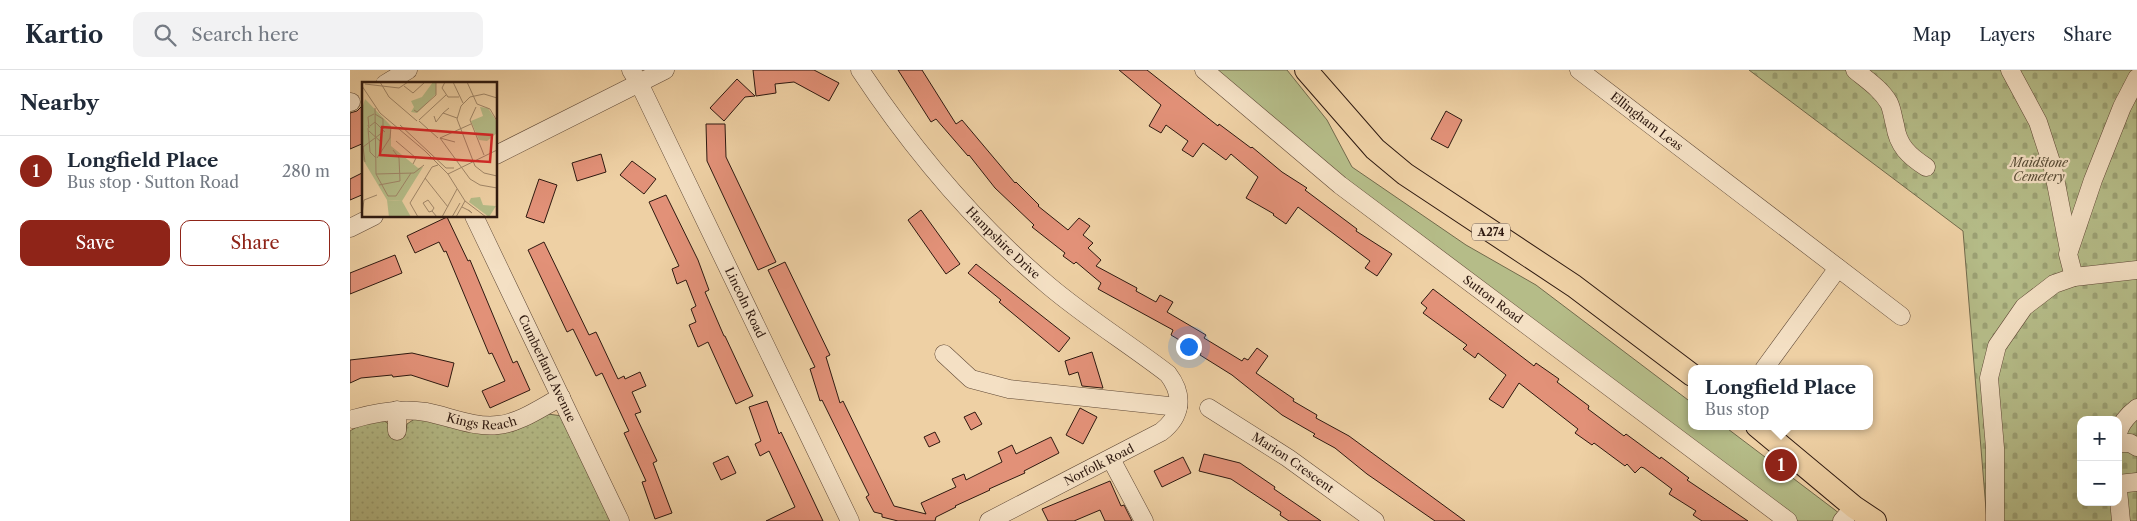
<!DOCTYPE html>
<html lang="en">
<head>
<meta charset="utf-8">
<style>
  :root { --surface:#fff; --page:#f2f2f3; --text:#1f2937; --muted:#747a83; --line:#e0e1e3; --accent:#8f2418 }
  body { margin:0; font-family:"Libre Caslon Text",serif; background:var(--page); color:var(--text) }
  .controls { position:absolute; right:15px; bottom:15px; display:grid; overflow:hidden; border-radius:10px; box-shadow:0 5px 20px #0002 }
  .controls button { width:45px; height:45px; display:grid; place-items:center; padding:0; border:0; border-bottom:1px solid var(--line); background:var(--surface); color:var(--text); font:25px sans-serif }
  .you { position:absolute; left:838px; top:276px; width:18px; height:18px; margin:-12px; border:4px solid #fff; border-radius:50%; background:#1a73e8; box-shadow:0 0 0 8px #1a73e833 }
  .badge { display:grid; place-items:center; width:32px; height:32px; border-radius:50%; background:var(--accent); color:#fff; font-size:16px; font-weight:700 }
  .pin { position:absolute; translate:-50% -50%; border:2px solid #fff; box-shadow:0 1px 5px #0006 }
  .popup { position:absolute; left:1338px; top:295px; width:185px; height:65px; box-sizing:border-box; display:grid; place-content:center; border-radius:10px; background:var(--surface); filter:drop-shadow(0 1px 4px #0005); font-size:16px; white-space:nowrap; color:var(--muted) }
  .popup b { font-size:19px; color:var(--text) }
  .popup::after { content:''; position:absolute; left:50%; top:100%; margin-left:-10px; border:10px solid transparent; border-top-color:var(--surface) }
  .list { margin:0; padding:0; list-style:none }
  h2 { display:flex; justify-content:space-between; align-items:center; height:65px; margin:0; padding:0 20px; font-size:21px }
  h2 small { font-size:16px; font-weight:400; color:var(--muted) }
  .list li { display:grid; grid-template-columns:32px 1fr auto; gap:15px; align-items:center; box-sizing:border-box; height:70px; padding:0 20px; border-top:1px solid var(--line) }
  .list b { display:block; font-size:19px; white-space:nowrap }
  .list p { margin:0; font-size:16px; white-space:nowrap; color:var(--muted) }
  .list em { font-size:16px; font-style:normal; color:var(--muted) }
  .actions { display:flex; gap:10px; padding:15px 20px }
  .actions a { flex:1; padding:11px 0; border:1px solid var(--accent); border-radius:10px; text-align:center; font-size:18px; color:var(--accent) }
  .actions .main { background:var(--accent); color:#fff }
  .icon { flex:none; width:28px; height:28px; fill:none; stroke:currentColor; stroke-width:2; stroke-linecap:round; stroke-linejoin:round }
  .map { position:relative; flex:none; width:1787px; height:451px; overflow:hidden }
  header { display:flex; align-items:center; gap:30px; box-sizing:border-box; height:70px; padding:0 25px; background:var(--surface); border-bottom:1px solid var(--line) }
  header strong { font-size:24px }
  nav { display:flex; gap:28px; margin-inline-start:auto; font-size:18px }
  .search { width:350px; height:45px; background:var(--page); display:flex; align-items:center; gap:12px; box-sizing:border-box; padding:0 18px; border-radius:10px; color:var(--muted); font-size:19px }
  main { display:flex }
  aside { flex:1; background:var(--surface) }
  .map>svg:first-child { display:block }
  .grass { fill:#b5bc88; stroke:#726a4c }
  .cemetery { fill:url(#cemetery-stones); stroke:#726a4c; fill-rule:evenodd }
  .park { fill:url(#park-dots); stroke:#726a4c }
  .building { fill:#e29178; stroke:#2e1910 }
  .lines { fill:none; stroke-linecap:round; stroke-linejoin:round }
  .minor-casing { stroke:#5e4735; stroke-width:19 }
  .major-casing { stroke:#2e1910; stroke-width:24 }
  .minor { stroke:#f4e0c4; stroke-width:18 }
  .major { stroke:#eed0a4; stroke-width:22 }
  .labels { text-anchor:middle; stroke-width:4.5; stroke-linejoin:round; paint-order:stroke }
  .shield { fill:#f4e0c4; stroke:#695546; stroke-width:1 }
  .shield-label { font-size:11px; font-weight:bold; fill:#2e1910 }
  .street-label { font-size:12px; fill:#2e1910; stroke:#f4e0c4 }
  .park-label { font-size:12px; font-style:italic; fill:#564a34; stroke:#f4e0c4 }
  .inset-road { fill:none; stroke:#a18769; stroke-width:1 }
  .view { fill:#d62828; fill-opacity:0.15; stroke:#d62828; stroke-width:2.5 }
  .inset-edge { fill:none; stroke:#2e1910; stroke-width:2.5 }
</style>
</head>
<body>
<header>
<strong>Kartio</strong>
<div class="search"><svg class="icon" aria-label="search" viewBox="0 0 24 24"><circle cx="10" cy="10" r="6"/><path d="M15 15l6 6"/></svg>Search here</div>
<nav><a>Map</a><a>Layers</a><a>Share</a></nav>
</header>
<main>
<aside>
<h2>Nearby<small></small></h2>
<ul class="list">
<li><span class="badge">1</span><div><b>Longfield Place</b><p>Bus stop · Sutton Road</p></div><em>280 m</em></li>
</ul>
<div class="actions"><a class="main">Save</a><a>Share</a></div>
</aside>
<div class="map">
<svg width="1787" height="451" viewBox="0 0 1787 451">
  <defs>
    <pattern id="cemetery-stones" width="16" height="16" patternUnits="userSpaceOnUse" patternTransform="scale(1.25)"><rect width="16" height="16" fill="#b5bc88"/><path d="M2 7V4a2 2 0 0 1 4 0v3zM10 15v-3a2 2 0 0 1 4 0v3z" fill="#9ca174"/></pattern>
    <pattern id="park-dots" width="8" height="8" patternUnits="userSpaceOnUse" patternTransform="scale(1.25)"><rect width="8" height="8" fill="#b5bc88"/><path d="M2 2h.1M6 6h.1" fill="none" stroke="#9ca174" stroke-width="1.8" stroke-linecap="round"/></pattern>
  </defs>
  <rect width="100%" height="100%" fill="#eed0a4"/>
  <filter id="stains"><feTurbulence type="fractalNoise" baseFrequency=".004" numOctaves="4"/><feColorMatrix values="0 0 0 0 .2 0 0 0 0 .09 0 0 0 0 .02 0 0 0 .5 -.17"/></filter>
  <radialGradient id="worn" r=".72"><stop offset=".6" stop-color="#630" stop-opacity="0"/><stop offset="1" stop-color="#630" stop-opacity=".3"/></radialGradient>
  <!-- grass -->
  <path class="grass" d="M858 0H937L977 50 1002 97 1116 175 1186 215 1342 333V356H1374L1485 440 1491 445 1488 451H1447L989 108Z"/>
  <!-- cemetery -->
  <path class="cemetery" d="M1399 0H1787V451H1637L1613 161ZM1731 350H1768V432H1731Z"/>
  <!-- park -->
  <path class="park" d="M198 344 212 346 264 451H0V361C8 356 27 347 36 352 41 355 42 361 44 366L55 365 57 354 66 348 146 364 164 361Z"/>
  <!-- building -->
  <path class="building" d="M403 0H464L489 13 479 31 444 12 425 14 426 23 406 26Z
    M548 0H572L606 54 612 50 665 113 666 112 689 135 688 136 718 160 729 148 740 156 733 165 743 173 738 178 751 190 746 196 787 218 786 221 806 232 810 225 823 232 817 242 856 265 854 268 892 291 894 288 898 290 907 278 918 286 906 303 944 329 943 331 967 345 966 348 999 366 1115 451H1085L1017 404 985 378 963 366 965 364 932 345 882 305 850 285 851 283 821 265 823 260 748 219 751 213 726 192 724 194 713 186 715 183 682 157 684 155 645 118 619 85 618 86 586 49 581 52Z
    M769 0H797L868 56 869 54 901 78 902 77 932 102 957 118 955 120 1007 159 1006 161 1042 184 1027 206 1015 198 1020 191 948 137 936 154 923 145 924 144 896 128 908 107 881 84 876 90 853 73 843 87 832 80 838 71 816 55 811 63 799 56 811 35Z
    M387 9 405 26 395 27 374 51 360 38Z
    M14 34V73L0 79V43L7 41Z
    M1096 41 1112 50 1098 78 1081 69Z
    M356 54H375L376 87 426 192 408 200 357 91Z
    M251 84 256 102 227 111 222 93Z
    M282 91 306 109 294 124 270 105Z
    M14 102V124L0 130V109Z
    M189 109 207 115 194 153 176 147Z
    M316 125 348 190 359 220 355 222 374 266H375L403 326 386 334 358 272 348 277 339 255 346 252 341 239 346 236 336 210 327 214 322 199 329 196 299 132Z
    M571 140 610 194 596 204 558 150Z
    M97 147 118 191 120 190 163 293 167 291 180 320 140 338 132 321 155 311 142 283 139 284 96 181 94 182 89 172 65 183 57 166Z
    M194 172 239 265 246 262 268 309 274 306 275 309 290 302 296 316 282 322 291 342 285 344 307 391 303 393 322 443 305 449 292 412 296 411 274 363 279 361 252 303 246 306 223 259 217 262 178 180Z
    M45 185 52 203 0 224V203Z
    M435 192 480 285 476 287 490 333 493 331 544 436 576 444 571 433 606 417 602 409 614 404 616 410 652 392 648 382 662 375 666 384 701 367 709 383 674 401 675 403 639 419 640 420 605 436 606 437 586 447 585 451H548L532 447V444L524 442 516 427 519 425 506 399 472 330 470 331 460 299 465 297 418 200Z
    M626 194 720 268 709 282 649 232 651 230 618 203Z
    M1083 219 1184 296 1186 293 1209 309 1207 312 1239 336 1238 339 1274 366 1276 364 1310 389 1311 387 1339 408 1337 410 1398 451H1352L1343 445 1346 441 1319 424 1322 419 1294 398 1291 397 1285 403 1277 394 1275 396 1244 373 1242 375 1225 363 1228 359 1169 313 1153 338 1139 329 1156 305 1128 283 1125 288 1113 279 1117 275 1073 243 1077 238 1071 233Z
    M742 282 753 318H752L732 316 728 302 719 305 715 291Z
    M62 283 104 293 98 317 61 305 43 307 42 305 11 308 0 313V290Z
    M417 331 429 364 431 362 473 451H416L445 437 419 381 410 386 405 374 411 371 399 337Z
    M730 338 747 347 733 374 716 365Z
    M625 342 632 354 621 360 614 347Z
    M585 362 590 372 579 377 574 367Z
    M854 384 890 393 925 417 924 419 971 451H939L930 445 931 442 881 409 849 401Z
    M378 386 386 403 371 410 363 393Z
    M833 387 841 403 812 417 804 401Z
    M760 411 771 436 774 435 782 451H755L750 440 724 451H698L692 439Z"/>
  <g class="lines">
    <defs>
      <g id="minor">
        <path id="s1" d="M281 0 289 13 500 451"/>
        <path id="s2" d="M510 0C563 80 625 154 699 216 737 248 779 274 818 304 834 325 832 346 811 362L639 451"/>
        <path id="s3" d="M854 0 990 115 1438 451"/>
        <path id="s4" d="M1229 0 1551 246"/>
        <path d="M1505 0C1517 10 1531 19 1539 33 1542 39 1543 48 1545 55 1548 76 1559 86 1576 97"/>
        <path d="M1660 0 1688 52 1703 98 1719 180"/>
        <path d="M35 14 58 0"/>
        <path d="M0 32H1"/>
        <path d="M146 85 315 0"/>
        <path id="s5" d="M124 146 270 451"/>
        <path d="M0 158 24 146"/>
        <path d="M1724 207 1718 184 1743 110 1772 37 1787 8"/>
        <path d="M594 284 621 309 659 319 828 337"/>
        <path d="M1414 299 1488 198"/>
        <path id="s6" d="M859 338 938 388 1025 451"/>
        <path id="s7" d="M3 349C27 342 51 338 76 342 98 346 124 358 148 355 170 353 192 337 211 327"/>
        <path d="M47 361V340"/>
        <path d="M1768 363C1771 352 1778 345 1787 338"/>
        <path d="M1768 373H1780L1787 377"/>
        <path d="M761 389 794 451"/>
        <path d="M1768 414 1787 412"/>
        <path d="M1768 420 1771 451"/>
        <path d="M1492 451 1504 437"/>
        <path d="M1645 451V378L1639 308 1647 276 1674 237 1704 214 1724 207 1787 200"/>
      </g>
      <path id="major" d="M956 0 1025 79 1055 104 1224 216 1342 305
        M1407 356 1504 437 1525 451"/>
    </defs>
    <!-- minor casing -->
    <use href="#minor" class="minor-casing"/>
    <!-- major casing -->
    <use href="#major" class="major-casing"/>
    <!-- minor -->
    <use href="#minor" class="minor"/>
    <!-- major -->
    <use href="#major" class="major"/>
  </g>
  <g class="labels">
    <!-- shield labels -->
    <rect class="shield" x="1122" y="153.5" width="38" height="17" rx="4"/>
    <g class="shield-label">
      <text x="1141" y="166">A274</text>
    </g>
    <!-- street labels -->
    <g class="street-label">
      <text dy="4" stroke="none"><textPath href="#s4" startOffset="85">Ellingham Leas</textPath></text>
      <text dy="4" stroke="none"><textPath href="#s2" startOffset="225">Hampshire Drive</textPath></text>
      <text dy="4" stroke="none"><textPath href="#s3" startOffset="369">Sutton Road</textPath></text>
      <text dy="4" stroke="none"><textPath href="#s1" startOffset="259">Lincoln Road</textPath></text>
      <text dy="4" stroke="none"><textPath href="#s5" startOffset="169">Cumberland Avenue</textPath></text>
      <text dy="4" stroke="none"><textPath href="#s7" startOffset="131">Kings Reach</textPath></text>
      <text dy="4" stroke="none"><textPath href="#s6" startOffset="100">Marion Crescent</textPath></text>
      <text transform="translate(749 395) rotate(-27)" y="4">Norfolk Road</text>
    </g>
    <!-- park labels -->
    <g class="park-label">
      <text x="1689" y="97">Maidstone<tspan x="1689" dy="14">Cemetery</tspan></text>
    </g>
  </g>
  <!-- overview -->
  <g transform="translate(12 12)">
    <rect width="135" height="135" fill="#eed0a4"/>
    <path d="M3 17 29 44V64L56 86 61 85 40 119 25 118 0 76V27Z" fill="#b5bc88"/>
    <path d="M71 0H74V12L55 31 49 30 52 25 49 19 60 15ZM118 25 126 26 135 40V51L125 59 117 58 109 39 121 34ZM118 115 121 123 134 124 127 135 107 120 109 116ZM25 118 40 119 49 135H27Z" fill="#b5bc88"/>
    <path class="inset-road" d="M18 0 27 15 55 39M83 0 80 6 86 15H97M91 0 101 21M105 0 115 22 128 27 135 39M3 2 37 6 46 0M0 4 18 31 63 69 86 92 103 119 124 135M42 4 51 11 63 0M135 16 122 12 108 15 99 24 95 37 113 84 122 91 135 94M114 25 108 38 122 73M13 26 14 92 26 114H34L49 91M87 26 81 31 95 36M52 28 55 30 74 13V0M13 32 21 37V47M72 34 74 40 81 31M57 38 84 13M57 39 76 56M6 43 7 46 6 35 12 32M38 43 84 86H92M8 44 13 40 23 50 19 47M6 46 8 70 14 76M7 49 19 60M78 56 108 97 118 103 135 106M78 56 109 42M78 56 93 60M34 59 54 76 51 82M15 76 28 56 29 45M3 80 1 65 21 50M14 92 52 91 62 83M86 92 135 68M63 96 86 125M17 103 38 99 37 76 31 68M48 121 70 85 76 83M48 121 56 135M100 125 108 129 110 131 106 128M70 129 72 126 66 118 61 121 67 130 70 129 75 135M0 132 2 118 15 113M80 135 95 107M90 135 98 121M94 135 103 119"/>
    <path class="view" d="M20 45 130 53 128 80 18 73Z"/>
    <rect width="135" height="135" class="inset-edge"/>
  </g>
  <rect width="100%" height="100%" filter="url(#stains)"/>
  <rect width="100%" height="100%" fill="url(#worn)"/>
</svg>
<div class="controls">
<button>+</button>
<button>−</button>
</div>
<div class="you"></div>
<div class="pin badge" style="left:1431px;top:395px">1</div>
<div class="popup"><b>Longfield Place</b>Bus stop</div>
</div>
</main>
</body>
</html>
